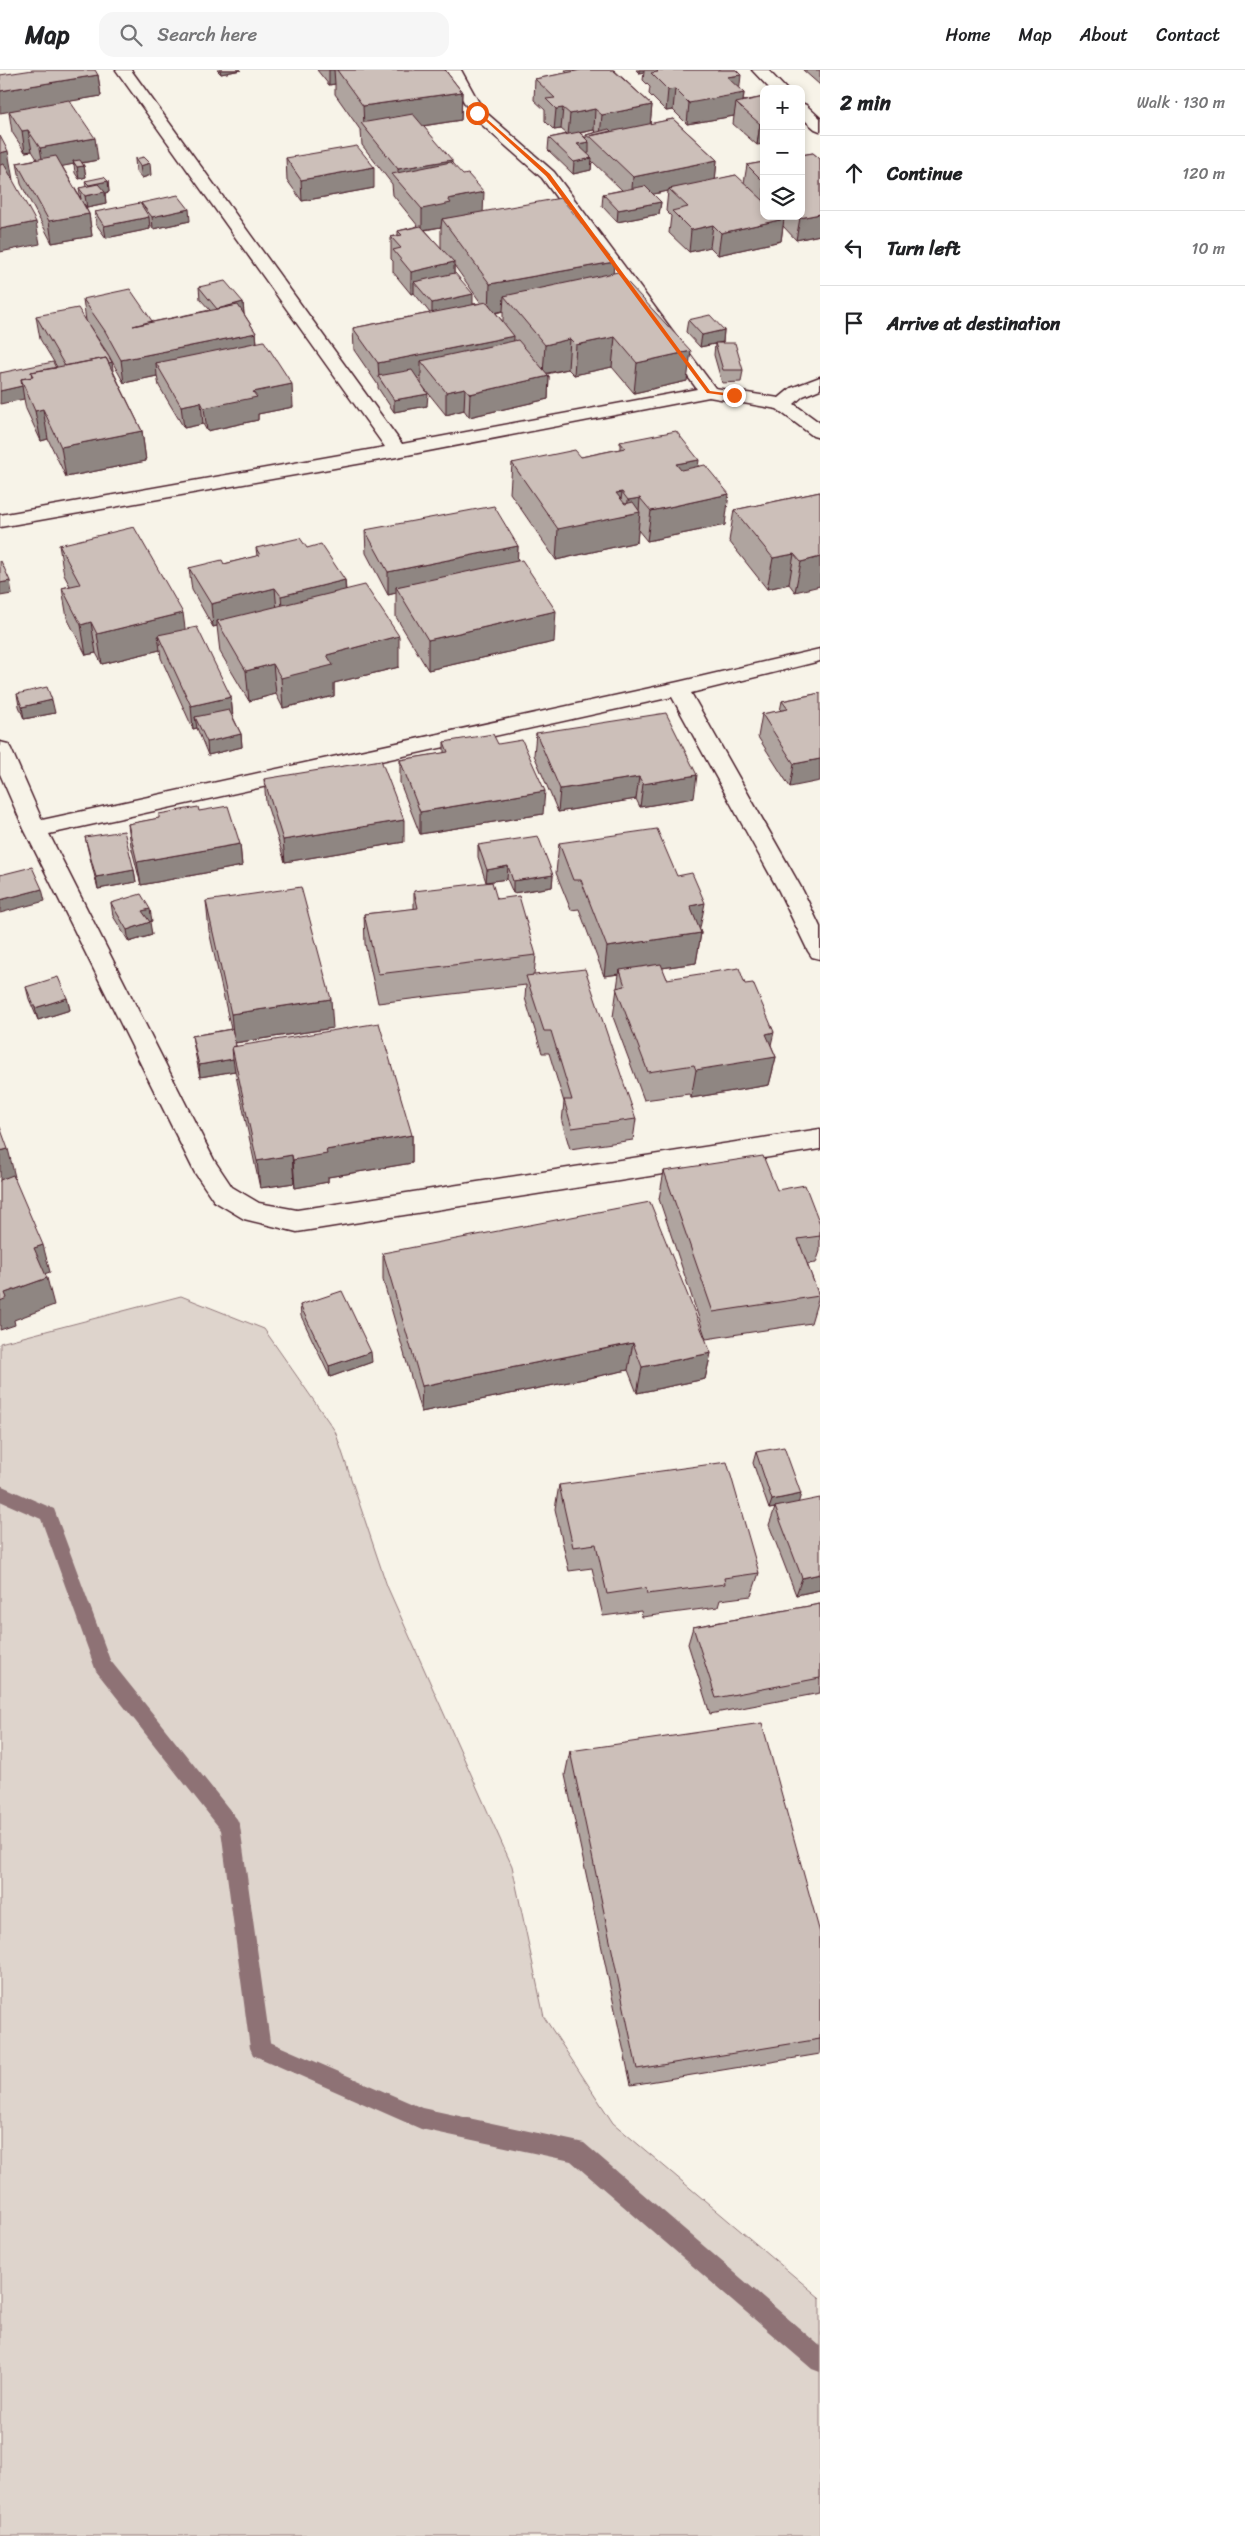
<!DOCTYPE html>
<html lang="en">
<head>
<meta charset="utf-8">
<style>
  :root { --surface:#fff; --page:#f6f6f6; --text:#202124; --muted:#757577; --line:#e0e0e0 }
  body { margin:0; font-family:Sriracha,sans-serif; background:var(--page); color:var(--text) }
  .controls { position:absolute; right:15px; top:15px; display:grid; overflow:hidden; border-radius:10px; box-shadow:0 2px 8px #0003 }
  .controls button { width:45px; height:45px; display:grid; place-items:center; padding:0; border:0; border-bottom:1px solid var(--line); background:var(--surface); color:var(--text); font:25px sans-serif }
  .stop { position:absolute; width:15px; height:15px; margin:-11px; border:4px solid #ea580c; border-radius:50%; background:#fff }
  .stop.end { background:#ea580c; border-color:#fff; box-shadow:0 1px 5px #0008 }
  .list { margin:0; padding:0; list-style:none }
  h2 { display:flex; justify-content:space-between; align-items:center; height:65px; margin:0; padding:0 20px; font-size:21px }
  h2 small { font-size:16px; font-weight:400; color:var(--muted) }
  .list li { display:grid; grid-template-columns:32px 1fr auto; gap:15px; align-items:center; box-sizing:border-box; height:75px; padding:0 20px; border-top:1px solid var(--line) }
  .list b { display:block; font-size:19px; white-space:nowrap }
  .list em { font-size:16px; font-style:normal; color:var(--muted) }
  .icon { flex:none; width:28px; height:28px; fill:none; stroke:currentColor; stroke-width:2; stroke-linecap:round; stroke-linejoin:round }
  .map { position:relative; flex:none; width:820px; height:2466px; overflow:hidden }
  header { display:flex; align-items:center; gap:30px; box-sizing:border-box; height:70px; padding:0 25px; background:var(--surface); border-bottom:1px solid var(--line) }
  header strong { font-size:24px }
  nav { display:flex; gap:28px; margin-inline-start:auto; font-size:18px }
  .search { width:350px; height:45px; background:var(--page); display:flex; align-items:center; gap:12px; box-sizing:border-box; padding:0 18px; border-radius:15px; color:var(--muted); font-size:19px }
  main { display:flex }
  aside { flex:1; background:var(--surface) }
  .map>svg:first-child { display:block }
  .green { fill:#ded4cc; stroke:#947a7c }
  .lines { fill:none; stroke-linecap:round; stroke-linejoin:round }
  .stream { fill:#8e7275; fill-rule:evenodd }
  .minor-casing { stroke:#4a1f2b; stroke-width:3 }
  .minor { fill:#f7f3e8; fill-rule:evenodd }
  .wall { fill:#afa49f; stroke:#4a1f2b; fill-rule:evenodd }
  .shaded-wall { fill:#8f8682; stroke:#4a1f2b }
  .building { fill:#ccbfb9; stroke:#4a1f2b }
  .route { fill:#ea580c }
</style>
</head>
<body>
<header>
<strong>Map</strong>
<div class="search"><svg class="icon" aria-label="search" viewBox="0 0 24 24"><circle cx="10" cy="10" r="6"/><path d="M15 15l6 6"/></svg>Search here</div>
<nav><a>Home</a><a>Map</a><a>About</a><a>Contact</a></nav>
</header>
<main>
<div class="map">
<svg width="820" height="2466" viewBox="0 0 820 2466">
  <rect width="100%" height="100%" fill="#f7f3e8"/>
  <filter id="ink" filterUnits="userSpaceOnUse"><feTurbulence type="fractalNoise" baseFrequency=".02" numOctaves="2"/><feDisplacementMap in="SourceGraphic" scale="10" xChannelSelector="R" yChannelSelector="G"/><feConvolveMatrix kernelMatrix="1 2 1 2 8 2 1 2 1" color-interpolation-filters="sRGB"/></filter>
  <g filter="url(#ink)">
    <!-- green -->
    <path class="green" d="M181 1226 264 1259 335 1361 387 1516 512 1796 544 1947 613 2053 820 2228V2466H0V1273Z"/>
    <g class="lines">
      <!-- stream -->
      <path class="stream" d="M0 1415 54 1439 110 1590 237 1749 240 1756 270 1972 422 2038 584 2073 820 2276V2302L812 2299 571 2091 421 2059 253 1985 250 1978 221 1760 96 1601 41 1449 0 1431Z"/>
      <defs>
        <path id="minor" d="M116 0H131L402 374 697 319 542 108 472 46 446 0H461L483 40 554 102 715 318 779 328 791 318 820 307V319L803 326 794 334 820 353V368L813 366 777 339 709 327 397 387 0 457V445L385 377Z
          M752 0H768L786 19H770Z
          M801 33 806 35 820 48V61L815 59 801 47Z
          M820 579V591L691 623 803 821 820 857V889L812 887 808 881 779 821 672 627 49 764 214 1090 232 1117 259 1133 297 1140 820 1059V1079L297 1162 244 1149 214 1131 195 1103 24 759 0 704V672L8 674 11 679 42 750 678 612Z"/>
      </defs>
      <!-- minor casing -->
      <use href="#minor" class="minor-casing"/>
      <!-- minor -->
      <use href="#minor" class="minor"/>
    </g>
    <!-- wall -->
    <path class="wall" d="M217 0H241L221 4Z
      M317 0H445L462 22 461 50 423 56 452 93 483 142 613 203 687 311 634 323 612 297 574 305 568 299 547 304 549 306 548 329 469 347 464 340 446 345 421 314V307L417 308 427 336 394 342 378 318V315L354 280 353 258 430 243 414 223 411 224 393 202V191L391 189V167L398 165V161L418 156 393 125 392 114 362 75 361 61 335 24V14L329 15ZM441 157V178L425 160ZM454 195 481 233 473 234 454 203ZM503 241V252L496 243Z
      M565 0H614L652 35 650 54 673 49 717 90 715 110 736 105 744 113 747 95 764 92V146H801V85L813 83 820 89V165L796 170 783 156 781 171 718 185 710 177 689 182 669 163 671 146 666 141 668 121 653 124 661 132 659 144 617 152 602 136 603 124 622 120 592 91 591 100 573 104 548 80 549 68 567 64 561 59 554 60 545 51V40L534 30 535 9 567 3ZM594 60 596 62 586 65V68L580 63Z
      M636 0H736L739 19 744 23 743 31 764 27 757 75 733 54 734 46 687 54 673 40 666 41 649 24 650 17 643 10 644 2 639 3Z
      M803 0H820V15Z
      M98 5 101 26 70 31 98 90 82 93 84 96 86 107 79 109 75 103 74 94 62 96 81 129 79 118 86 117 85 111H108L109 122 105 123 106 134 87 138 84 134 89 144 92 166 52 173 21 114 17 93 37 89 32 81 25 82 12 62 9 42Z
      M286 88 374 118 302 131 287 110Z
      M135 89 151 105 142 108 136 101Z
      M141 133 190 151 153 159 150 154V159L106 168 96 154 95 142 142 136Z
      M199 217 243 232 244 244 256 263 257 273 293 337 258 344V350L207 361 203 354 184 358 159 316 157 306 124 313 108 284 86 251 83 229 152 252 210 240 200 229Z
      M36 246 113 301 142 361 146 391 66 407 48 369 41 371 26 339 24 329 0 303 57 297 40 269Z
      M688 250 724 260 723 272 718 273 743 300 741 312 722 313 714 285 715 274 700 277 686 262Z
      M620 372 698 397 725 455 647 471 638 460 637 472 556 490 510 423 512 393 581 387 620 379Z
      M820 422 795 522 789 514 767 519 729 471 734 440Z
      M365 460 518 476 517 491 554 572 428 600 396 547V523L388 525 366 483Z
      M59 475 185 560 231 627 233 647 241 664 242 677 208 685 197 658 193 659 161 588 160 580 102 594 96 583 86 585 67 548 62 518 70 516 64 505Z
      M256 478H307L345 510 346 520 399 597 334 613V626L283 638 276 624 249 631 220 582 217 556 213 557 192 520 189 498 224 494 257 486Z
      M820 623 790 717 758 667 762 644 780 641 782 631Z
      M17 624 55 643 24 649 19 636Z
      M536 663 694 728 640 737 636 729 558 742 534 685Z
      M444 672 498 674 543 744 420 764 400 713V690L444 683Z
      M264 709 404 772 285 792 266 732Z
      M199 741 240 774 242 796 141 815 131 776 128 754Z
      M85 767 134 800 136 812 98 819 88 780Z
      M559 773 700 860 701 863 696 893 662 898 667 909 771 975 776 987 769 1015 691 1028 689 1024 644 1030 613 947 619 904 604 906 579 839 571 840 556 803Z
      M478 775 553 805 552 817 513 823 507 809 486 812 478 787Z
      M414 821 536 885 534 905 636 1049 633 1070 570 1079 562 1052 564 1032 549 983H542L525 928 526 915 378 933 365 874 364 844 414 839Z
      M206 831 333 958 235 973 236 976 412 1065V1093L328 1107V1112L295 1118 294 1113 260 1118 235 1001 200 1007 194 977 192 966 231 959 209 861Z
      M111 833 152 851H149L152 865 129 872 113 846Z
      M26 917 67 928 70 940 38 950 29 929Z
      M664 1101 777 1120 820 1154V1181L816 1193 807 1194 819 1226 811 1253 706 1269 659 1129Z
      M383 1183 711 1283 705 1309 637 1323 628 1300 421 1342 383 1210Z
      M300 1235 372 1292 330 1307 301 1246Z
      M756 1382 798 1432 820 1520 796 1525 769 1455 775 1438 769 1439 753 1393Z
      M559 1415 759 1503 751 1526 720 1530 718 1537 642 1547 641 1541 603 1546 592 1498 569 1501 555 1439Z
      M820 1534V1623L710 1644 688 1574 693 1557Z
      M570 1681 820 1863V1984L631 2015 565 1705Z"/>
    <!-- shaded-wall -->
    <path class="shaded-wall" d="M220 0H241L221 4Z
      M329 0H334L335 14 329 15Z
      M639 0H644V2L639 3Z
      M98 5 101 26 0 43V21Z
      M741 5 739 24 744 23 742 39 736 33 734 46 687 54 689 33 727 7Z
      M675 19 673 40 666 41 668 20Z
      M462 22 461 50 370 64 364 56 363 36Z
      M652 35 650 56 600 66 602 45Z
      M563 38 561 59 554 60 556 39Z
      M595 39 594 60 568 65 570 44Z
      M764 53V74L757 75 760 54Z
      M28 60 32 81 25 82 22 61Z
      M95 68 98 90 75 94 73 91 74 94 44 100 40 78Z
      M589 72V83L576 86 577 74Z
      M8 81 13 110 0 112V83Z
      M592 88 591 100 573 104 574 92Z
      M452 90V111H398V99Z
      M717 90 715 112 669 119 668 121 631 129 633 107Z
      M150 93 151 105 142 108 140 96Z
      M84 96 86 107 79 109 77 97Z
      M374 97V118L302 131 301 110Z
      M108 111 109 122 105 123 106 134 87 138 85 126 90 125 89 115Z
      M484 122 483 144 442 149 441 157 422 160V139L448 129Z
      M661 132 659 144 617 152 618 140Z
      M189 139 190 151 153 159 152 147Z
      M89 144 92 166 52 173 49 151Z
      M820 144V165L796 170 800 148Z
      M149 147 150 159 106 168 104 156Z
      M784 149 781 171 718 185 721 163Z
      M36 152 40 174 0 182V159Z
      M713 155 710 177 689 182 691 160Z
      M454 192V214L414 212V223L411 224V202Z
      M614 192 612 222 504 226 503 241 489 244 490 214Z
      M473 224V236L432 245V233Z
      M243 232 244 245 217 239Z
      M724 260 723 272 700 277 702 265Z
      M256 263 258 286 156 293 157 306 124 313 121 290Z
      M514 266 513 289 421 291V307L384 315 379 307 378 293Z
      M615 267 612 297 574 305 576 275Z
      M570 269 568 299 543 304 545 275Z
      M691 281 687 311 634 323 637 293Z
      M112 292 115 315 96 296Z
      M549 306 548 329 469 347 470 324Z
      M292 314 293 337 258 344V350L207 361 204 338 253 322Z
      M22 316 24 329 0 334V321Z
      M465 318 464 340 446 345V322Z
      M428 324 427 336 394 342V330Z
      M201 332 203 354 184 358 181 336Z
      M43 339 48 369 41 371 35 341Z
      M142 361 146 391 66 407 61 377Z
      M699 390 695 420 676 394Z
      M622 422 619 446 627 445 628 430 640 428 639 442H640L637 472 556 490 558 459 616 423Z
      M729 424 725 455 647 471 651 441Z
      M518 476 517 499 396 517V523L388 525V502Z
      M794 484 789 514 767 519 773 488Z
      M820 487V516L795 522 801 492Z
      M345 510 346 532 283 549 281 526Z
      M10 511 12 524 0 526V513Z
      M275 518 277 541 217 551V556L213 557 211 534Z
      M556 541 554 572 428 600V570Z
      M183 543 187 573 158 565 160 580 102 594 97 564Z
      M91 552 96 583 86 585 81 555Z
      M399 566V597L334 613V626L283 638 281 608 327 585Z
      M273 594 276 624 249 631 246 601Z
      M231 627 233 650 195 647 197 658 193 659 191 636Z
      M52 630 55 643 24 649 22 637Z
      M241 664 242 677 208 685 207 672Z
      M820 689V711L790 717 794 694Z
      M697 705 694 728 640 737 643 714Z
      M639 707 636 729 558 742 560 719Z
      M545 721 543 744 420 764V742Z
      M404 750V772L285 792 283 770Z
      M240 774 242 796 141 815 137 792Z
      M508 796 507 809 486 812 487 800Z
      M134 800 136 812 98 819 96 807Z
      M553 805 552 817 513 823V811Z
      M42 819 45 831 0 843V830Z
      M705 833 699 863 690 836Z
      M150 839 152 851 144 853 142 841Z
      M150 852 152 865 129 872 127 860Z
      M701 863 696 893 621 904 620 900 619 904 604 906 607 877Z
      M67 928 70 940 38 950 35 938Z
      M331 929 333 958 234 973 231 944Z
      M774 962 768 988 776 987 769 1015 691 1028 696 1000 766 964Z
      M233 989 235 1001 200 1007 199 995Z
      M412 1065V1093L328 1107V1112L295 1118 293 1090 326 1080Z
      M8 1079 15 1107 0 1112V1081Z
      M292 1085 294 1113 260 1118 257 1091Z
      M43 1175 50 1202 41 1205 34 1178Z
      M47 1208 54 1235 14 1250 15 1255 0 1260V1231L5 1223Z
      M633 1273 628 1300 421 1342 422 1316Z
      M371 1282 372 1292 330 1307 329 1296Z
      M711 1283 705 1309 637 1323 642 1297Z
      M801 1424 798 1434 775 1437V1438L769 1439 772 1430Z
      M820 1504V1520L796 1525 802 1508Z"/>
    <!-- building -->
    <path class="building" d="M33 0H95L98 5 0 21V5Z
      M337 0H445L462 22 363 36Z
      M581 0H613L652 35 602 45 595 39 570 44 563 38 556 39 546 29 555 28 535 9Z
      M656 0H736L741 5 727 7 744 23 689 33 675 19 668 20 651 3 658 2Z
      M764 27V53L760 54 736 33Z
      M69 30 95 68 40 78 28 60 22 61 9 41Z
      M413 44 452 90 398 99 361 53Z
      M673 49 717 90 633 107 590 66Z
      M609 59 611 61 590 66V68L586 65Z
      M579 62 589 72 577 74 592 88 574 92 549 68Z
      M0 66 8 81 0 83Z
      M357 76 374 97 301 110 286 88Z
      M813 83 820 89V144L800 148 798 146H801V85Z
      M56 86 89 144 49 151 17 93Z
      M144 87 150 93 140 96 135 89Z
      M80 90 84 96 77 97 73 91Z
      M451 92 463 105 468 104 484 122 448 129 451 133 422 139 392 104Z
      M764 92V112L747 95Z
      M4 94 36 152 0 159V95Z
      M736 105 764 131V146H781L784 149 721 163 713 155 691 160 672 141 688 137 669 119Z
      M104 107 108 111 89 115 85 111Z
      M98 114 105 122 85 126 79 118Z
      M645 116 661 132 618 140 603 124Z
      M178 125 189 139 152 147 141 133Z
      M561 128 614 192 490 214 442 149Z
      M140 133 149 147 104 156 95 142Z
      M421 156 454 192 411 202 393 180 401 178 391 167 402 165 398 161Z
      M618 202 691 281 637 293 615 267 576 275 570 269 545 275 504 226Z
      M455 203 473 224 432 233 414 212Z
      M225 211 243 232 217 239 199 217Z
      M130 219 152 251 133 256 238 235 256 263 121 290 105 261 83 229Z
      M487 232 514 266 378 293 353 258Z
      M78 238 112 292 109 293 106 288 65 296 36 246Z
      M710 245 724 260 702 265 688 250Z
      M518 270 549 306 470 324 465 318 446 322 421 291Z
      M264 271 292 314 253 322 257 327 204 338 201 332 181 336 156 293Z
      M715 273H735L743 300H723Z
      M106 288 142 361 61 377 43 339 35 341 21 309 33 307 31 302Z
      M53 292 56 298 31 302 32 307 21 309 22 316 0 321V303Z
      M412 300 428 324 394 330 378 306Z
      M676 361 699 390 676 394 681 400 705 395 729 424 651 441 640 428 628 430 622 422 616 423 625 434 633 432 640 442 558 459 512 393 575 380 581 387 625 378 620 372Z
      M820 422V487L801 492 794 484 773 488 734 440Z
      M494 436 518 476 388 502 365 460Z
      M134 457 183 543 97 564 91 552 81 555 62 518 80 514 59 475Z
      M300 468 307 478 321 474 345 510 281 526 275 518 211 534 189 498 222 490 224 494 260 485 256 478Z
      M522 490 556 541 428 570 396 517Z
      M0 491H1L10 511 0 513Z
      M365 515 399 566 327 585 333 595 281 608 273 594 246 601 217 551Z
      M197 557 231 627 191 636 158 565Z
      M47 617 52 630 22 637 17 624Z
      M820 623V689L794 694 762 644 788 639 782 631Z
      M229 640 241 664 207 672 195 647Z
      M666 643 697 705 643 714 639 707 560 719 536 663Z
      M493 664 498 674 522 670 545 721 420 742 400 690 448 682 444 672Z
      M381 690 404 750 283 770 264 709Z
      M228 736 240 774 137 792 128 754 159 748V744L198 737 199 741Z
      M657 759 677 806 692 803 705 833 690 836 701 863 607 877 581 810H573L559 773Z
      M124 761 134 800 96 807 85 767Z
      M538 766 553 805 513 811 508 796 487 800 478 775Z
      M32 797 42 819 0 830V805Z
      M492 812 497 829 519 826 536 885 378 904 364 844 418 838 414 821Z
      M301 817 331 929 231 944 206 831Z
      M141 824 150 839 142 841 150 852 127 860 111 833Z
      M661 894 667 909 739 898 745 914 753 913 774 962 766 964 776 987 696 1000 694 995 648 1002 616 918 625 916 620 900Z
      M585 899 636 1049 572 1058 564 1030H572L551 961H544L526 906Z
      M58 907 67 928 35 938 26 917Z
      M379 953 412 1065 326 1080 327 1084 293 1090 292 1085 257 1091 232 977Z
      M232 959 236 976 232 977 233 989 199 995 192 966Z
      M0 1057 8 1079 0 1081Z
      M763 1086 777 1120 805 1115 820 1154V1166L798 1169 819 1226 713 1242 664 1101Z
      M13 1105 43 1175 34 1178 47 1208 5 1223 7 1228 0 1231V1110Z
      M650 1132 711 1283 642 1297 633 1273 422 1316 383 1183Z
      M342 1221 371 1282 329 1296 300 1235Z
      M784 1377 801 1424 772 1430 756 1382Z
      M727 1392 759 1503 724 1508 725 1514 647 1524 646 1518 607 1524 596 1474 573 1477 559 1415Z
      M820 1428V1504L802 1508 775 1437Z
      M820 1534V1608L716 1628 693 1557Z
      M762 1653 820 1863V1969L637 1999 570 1681Z"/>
  </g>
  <!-- route -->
  <path class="route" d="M476 42H479L550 104 710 321 734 324 736 327 707 323 546 106Z"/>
</svg>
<div class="controls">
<button>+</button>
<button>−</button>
<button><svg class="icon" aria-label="layers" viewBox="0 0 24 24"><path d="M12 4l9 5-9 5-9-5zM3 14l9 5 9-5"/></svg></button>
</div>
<div class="stop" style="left:477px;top:43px"></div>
<div class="stop end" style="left:734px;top:325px"></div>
</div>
<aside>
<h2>2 min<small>Walk · 130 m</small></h2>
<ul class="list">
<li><svg class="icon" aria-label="ahead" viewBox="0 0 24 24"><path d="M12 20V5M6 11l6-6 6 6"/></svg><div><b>Continue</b></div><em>120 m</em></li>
<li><svg class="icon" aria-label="left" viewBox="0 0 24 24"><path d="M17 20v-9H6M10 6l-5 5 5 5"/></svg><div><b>Turn left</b></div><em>10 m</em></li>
<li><svg class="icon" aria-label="arrive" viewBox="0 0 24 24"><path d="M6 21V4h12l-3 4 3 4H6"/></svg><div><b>Arrive at destination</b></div></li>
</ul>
</aside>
</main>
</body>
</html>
